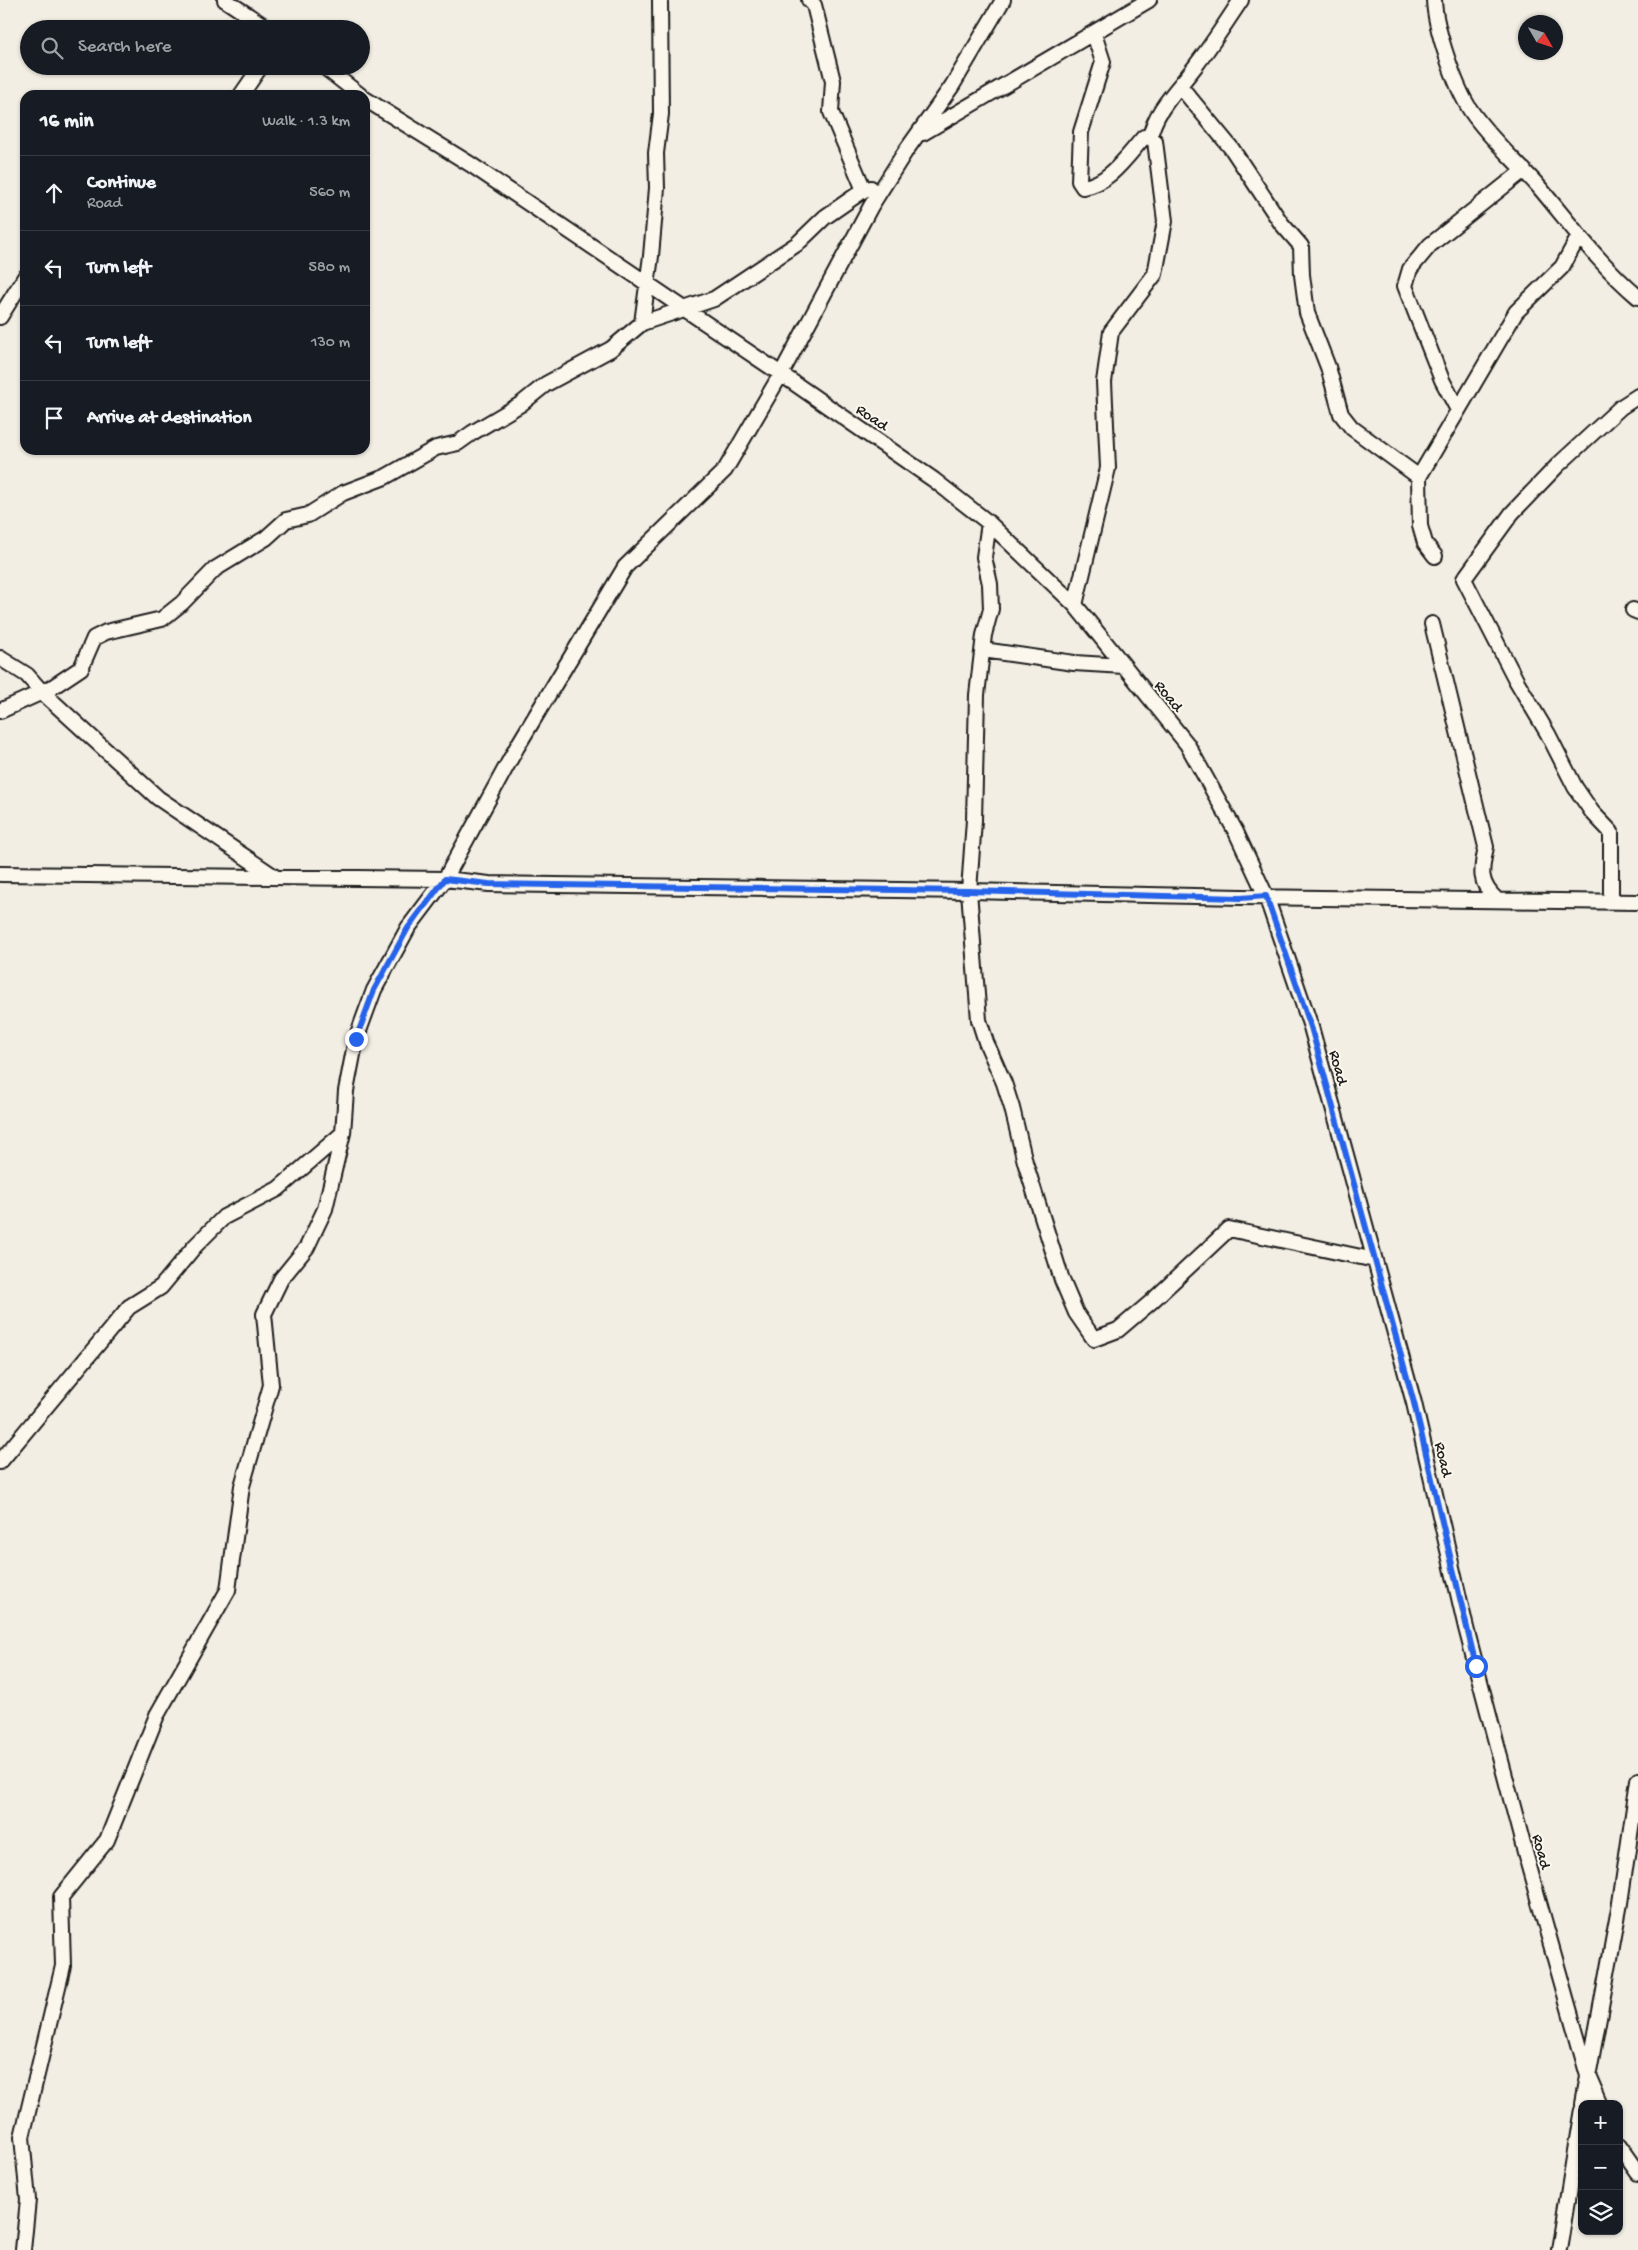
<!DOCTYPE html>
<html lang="en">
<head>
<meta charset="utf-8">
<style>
  :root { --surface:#171b24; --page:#242831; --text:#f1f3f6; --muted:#9ea1a6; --line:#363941 }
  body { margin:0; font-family:"Gochi Hand",sans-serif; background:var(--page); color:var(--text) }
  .controls { position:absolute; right:15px; bottom:15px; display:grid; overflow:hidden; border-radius:10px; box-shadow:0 1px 4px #0004 }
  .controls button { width:45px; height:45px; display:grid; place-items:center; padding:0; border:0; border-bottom:1px solid var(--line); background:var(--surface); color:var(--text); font:25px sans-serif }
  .compass { position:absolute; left:1518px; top:15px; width:45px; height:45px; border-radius:50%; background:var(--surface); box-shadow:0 1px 4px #0004; rotate:129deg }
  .stop { position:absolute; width:15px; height:15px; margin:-11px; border:4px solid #2563eb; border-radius:50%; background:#fff }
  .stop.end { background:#2563eb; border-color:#fff; box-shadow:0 1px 5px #0008 }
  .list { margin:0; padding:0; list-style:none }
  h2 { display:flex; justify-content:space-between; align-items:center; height:65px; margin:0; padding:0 20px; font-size:21px }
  h2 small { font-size:16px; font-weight:400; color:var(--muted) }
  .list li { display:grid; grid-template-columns:32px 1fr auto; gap:15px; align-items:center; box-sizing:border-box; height:75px; padding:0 20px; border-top:1px solid var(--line) }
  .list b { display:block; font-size:19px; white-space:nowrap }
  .list p { margin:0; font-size:16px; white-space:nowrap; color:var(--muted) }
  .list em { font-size:16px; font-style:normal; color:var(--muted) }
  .icon { flex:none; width:28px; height:28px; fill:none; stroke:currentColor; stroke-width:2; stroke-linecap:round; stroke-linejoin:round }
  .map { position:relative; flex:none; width:1638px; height:2250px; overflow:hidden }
  .search { position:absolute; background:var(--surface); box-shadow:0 1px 4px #0004; left:20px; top:20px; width:350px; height:55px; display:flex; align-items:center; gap:12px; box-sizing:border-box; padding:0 18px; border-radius:28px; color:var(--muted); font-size:19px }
  .panel { position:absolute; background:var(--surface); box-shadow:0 1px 4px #0004; left:20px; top:90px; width:350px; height:365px; border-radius:15px }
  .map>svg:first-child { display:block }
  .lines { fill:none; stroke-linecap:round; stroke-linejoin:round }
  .minor-casing { stroke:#1c1c1c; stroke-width:18 }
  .minor { stroke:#fbf7ec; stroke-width:14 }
  .route { stroke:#2563eb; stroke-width:6 }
  .labels { text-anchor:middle; stroke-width:4; stroke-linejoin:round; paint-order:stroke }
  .street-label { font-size:16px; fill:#1c1c1c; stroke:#fbf7ec }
</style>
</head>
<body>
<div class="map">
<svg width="1638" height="2250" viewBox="0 0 1638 2250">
  <rect width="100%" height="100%" fill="#f2eee4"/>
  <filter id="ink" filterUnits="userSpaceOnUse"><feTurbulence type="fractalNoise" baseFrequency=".02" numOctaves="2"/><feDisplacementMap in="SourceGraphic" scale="10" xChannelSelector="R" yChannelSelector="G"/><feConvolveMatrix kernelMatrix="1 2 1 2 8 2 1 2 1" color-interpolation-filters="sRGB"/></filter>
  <g filter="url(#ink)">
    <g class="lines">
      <defs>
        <path id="minor" d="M225 0 269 29
          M809 0 814 5 833 81 831 112 864 190 871 188
          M1434 0C1435 28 1455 87 1471 111 1490 139 1517 162 1539 187 1571 225 1600 265 1638 297
          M323 66 360 95
          M1180 86 1232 149 1281 223 1301 246 1302 275 1307 313 1328 367 1341 414 1352 428 1419 477 1420 526 1425 543 1435 556
          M241 95 261 66
          M365 99 470 164 781 374 934 480 989 523 1075 605 1187 744 1236 832 1266 896 1311 1027 1414 1403 1466 1628 1526 1856 1588 2076 1600 2104
          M923 133 1149 0
          M1150 138C1154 110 1181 86 1197 64 1213 43 1227 21 1241 0
          M0 317 25 277
          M642 323 651 256 657 188 656 153 661 114 660 0
          M1458 410 1442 380 1405 286 1410 269 1430 245 1524 170
          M1419 477 1516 312 1562 267 1579 236
          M989 523 984 557 990 584 991 609 984 635 977 695 974 820 969 891 979 1020 986 1042 1004 1083 1012 1108 1025 1162 1062 1280 1076 1313 1094 1339 1118 1330 1151 1302 1229 1229 1375 1260
          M1075 605 1108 468 1104 382 1111 332 1155 274 1165 221 1155 141 1150 138 1144 137C1127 156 1109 184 1083 187L1079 181 1081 132 1103 62 1094 34
          M1633 610 1638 612
          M1432 624 1486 847C1481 870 1478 883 1497 900
          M983 650 1074 663 1124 666
          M0 658 27 675 42 692 158 798 275 877
          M0 711 51 688 81 668 94 638 106 632 162 619 182 603 215 569 266 538 286 520 308 515 343 493 385 477 436 448 458 443 472 433 521 404 546 384 611 349 642 323 714 299 797 244 825 217 864 190
          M0 874 445 879 489 884 969 891 1241 897 1638 902
          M1611 901V832L1592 812 1575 787 1548 734 1516 680 1464 579 1512 513 1558 465 1621 407 1638 396
          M0 1462 129 1307 161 1287 195 1246 224 1217 278 1189 343 1133 346 1091 356 1039 374 990 408 928 445 879 517 747 625 567 725 470 781 374 871 206 905 152 952 86 1003 0
          M1583 2104 1620 1903 1638 1780
          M1619 2146 1638 2173
          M23 2250 28 2200 22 2137 63 1966 61 1897 107 1840 157 1715 228 1590 242 1486 271 1385 264 1314 281 1279 307 1247 325 1209 343 1133
          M1559 2250 1582 2109"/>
      </defs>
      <!-- minor casing -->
      <use href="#minor" class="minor-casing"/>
      <!-- minor -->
      <use href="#minor" class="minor"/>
    </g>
  </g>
  <g class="lines" filter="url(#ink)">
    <!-- route -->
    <path class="route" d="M356 1039 374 990 408 928 445 879 489 884 969 891 1241 898 1266 896 1311 1027 1414 1403 1476 1666"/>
  </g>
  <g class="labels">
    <!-- street labels -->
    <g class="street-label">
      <text transform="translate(873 416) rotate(34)" y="6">Road</text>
      <text transform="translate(1170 695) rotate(51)" y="6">Road</text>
      <text transform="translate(1340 1067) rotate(75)" y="6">Road</text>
      <text transform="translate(1445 1459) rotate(77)" y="6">Road</text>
      <text transform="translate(1543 1851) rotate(75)" y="6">Road</text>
    </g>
  </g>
</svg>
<div class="controls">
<button>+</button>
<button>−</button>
<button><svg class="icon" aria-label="layers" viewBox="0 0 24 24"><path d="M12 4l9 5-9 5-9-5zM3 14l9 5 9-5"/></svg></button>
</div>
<svg class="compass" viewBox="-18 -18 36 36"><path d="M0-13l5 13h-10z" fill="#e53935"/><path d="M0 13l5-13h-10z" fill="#9ea1a6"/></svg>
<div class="stop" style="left:1476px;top:1666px"></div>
<div class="stop end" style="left:356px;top:1039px"></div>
<div class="search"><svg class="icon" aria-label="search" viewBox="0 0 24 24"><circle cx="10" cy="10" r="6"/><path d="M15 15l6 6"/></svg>Search here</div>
<section class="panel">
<h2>16 min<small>Walk · 1.3 km</small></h2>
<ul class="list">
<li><svg class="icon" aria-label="ahead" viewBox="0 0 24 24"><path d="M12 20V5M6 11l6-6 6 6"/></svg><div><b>Continue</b><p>Road</p></div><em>560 m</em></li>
<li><svg class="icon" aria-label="left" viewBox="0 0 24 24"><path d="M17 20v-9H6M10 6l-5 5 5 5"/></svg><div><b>Turn left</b></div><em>580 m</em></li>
<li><svg class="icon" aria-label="left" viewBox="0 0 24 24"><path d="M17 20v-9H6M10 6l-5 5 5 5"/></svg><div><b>Turn left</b></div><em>130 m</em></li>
<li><svg class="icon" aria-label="arrive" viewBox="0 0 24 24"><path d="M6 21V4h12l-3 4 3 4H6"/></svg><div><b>Arrive at destination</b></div></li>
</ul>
</section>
</div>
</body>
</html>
